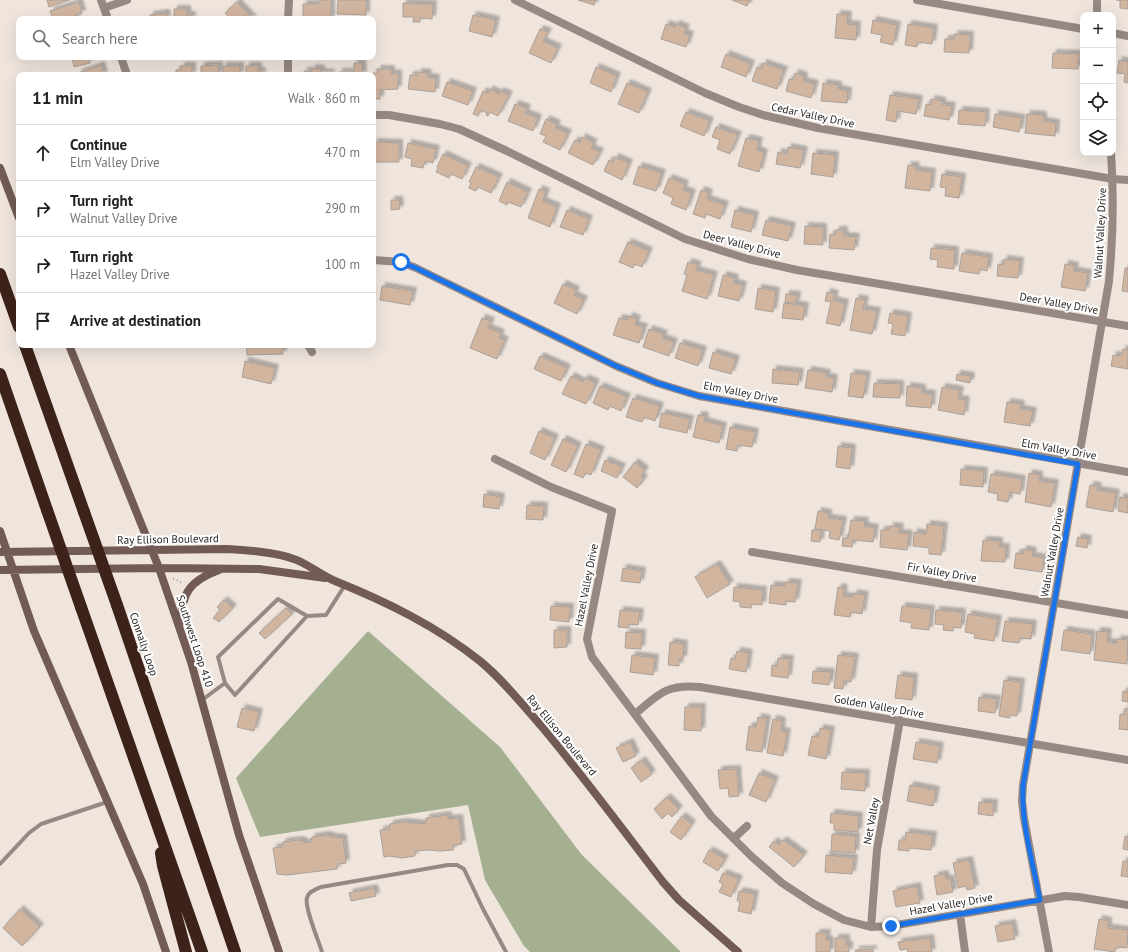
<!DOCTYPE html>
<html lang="en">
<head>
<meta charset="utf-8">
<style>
  :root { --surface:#fff; --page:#f6f6f6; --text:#222; --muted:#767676; --line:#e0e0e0 }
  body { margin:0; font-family:"PT Sans",sans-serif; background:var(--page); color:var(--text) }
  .controls { position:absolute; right:12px; top:12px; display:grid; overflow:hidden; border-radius:8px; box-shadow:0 4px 16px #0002 }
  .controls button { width:36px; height:36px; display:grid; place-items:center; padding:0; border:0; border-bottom:1px solid var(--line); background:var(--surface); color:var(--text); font:20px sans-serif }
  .stop { position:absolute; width:12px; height:12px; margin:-9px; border:3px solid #1a73e8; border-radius:50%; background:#fff }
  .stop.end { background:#1a73e8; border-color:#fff; box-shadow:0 1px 4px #0008 }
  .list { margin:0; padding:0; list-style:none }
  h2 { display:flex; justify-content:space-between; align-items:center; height:52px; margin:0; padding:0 16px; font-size:17px }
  h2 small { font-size:13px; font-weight:400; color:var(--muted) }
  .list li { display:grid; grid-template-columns:26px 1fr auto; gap:12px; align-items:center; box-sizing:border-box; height:56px; padding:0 16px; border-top:1px solid var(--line) }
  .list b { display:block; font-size:15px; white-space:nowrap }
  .list p { margin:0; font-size:13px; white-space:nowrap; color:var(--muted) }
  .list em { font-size:13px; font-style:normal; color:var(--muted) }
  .icon { flex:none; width:22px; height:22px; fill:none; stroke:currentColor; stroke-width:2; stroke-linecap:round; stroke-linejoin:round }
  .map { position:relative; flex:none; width:1128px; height:952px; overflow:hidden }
  .search { position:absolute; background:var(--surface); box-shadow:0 4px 16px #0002; left:16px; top:16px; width:360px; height:44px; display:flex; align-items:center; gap:10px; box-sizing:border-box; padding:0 14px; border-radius:8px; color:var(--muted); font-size:15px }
  .panel { position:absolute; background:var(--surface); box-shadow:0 4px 16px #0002; left:16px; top:72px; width:360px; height:276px; border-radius:8px }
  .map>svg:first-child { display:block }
  .forest { fill:#a5b090 }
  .building { fill:#d2b59f; stroke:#aaa19a; filter:url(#shadow) }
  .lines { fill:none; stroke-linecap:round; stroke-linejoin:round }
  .path { stroke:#a59d97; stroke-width:2; stroke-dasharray:1 3; stroke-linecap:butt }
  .lane { stroke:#978883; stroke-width:4 }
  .street { stroke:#978883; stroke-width:8 }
  .secondary { stroke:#715b54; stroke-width:8 }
  .highway { stroke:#3d2219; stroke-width:12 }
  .highway-bridge { stroke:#3d2219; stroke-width:12 }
  .route { stroke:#1a73e8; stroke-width:5 }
  .labels { text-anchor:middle; stroke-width:4; stroke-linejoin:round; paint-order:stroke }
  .street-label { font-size:11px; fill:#2a2623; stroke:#fff }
</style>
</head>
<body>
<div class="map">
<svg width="1128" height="952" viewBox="0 0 1128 952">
  <defs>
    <filter id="shadow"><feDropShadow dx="3.5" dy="-3.5" stdDeviation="1" flood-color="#0004"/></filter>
  </defs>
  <rect width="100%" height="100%" fill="#efe5dd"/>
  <!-- forest -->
  <path class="forest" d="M368 631 500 747 582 855 681 952H530L524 946 485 880 468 805 260 837 236 778Z"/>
  <!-- building -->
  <path class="building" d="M47 0H69L49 7Z
    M319 0H331V19H303V4H319Z
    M338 0H366V15L337 14Z
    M578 0H596L594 5Z
    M732 0H750L747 6Z
    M1116 0H1128V9L1120 8V0Z
    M79 2 82 13 76 15 77 19H53L50 11Z
    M237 2 253 19H231L225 13Z
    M403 3 433 4 432 19 420 18V22H413L414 17H403Z
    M174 9H187V15H192V19H174Z
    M166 13 167 19H150V15Z
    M837 14 848 15 847 24 857 25 856 40 835 38Z
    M473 15 496 20 492 37 469 31Z
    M873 20 897 25 893 45 880 42 882 35 871 33Z
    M666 24 675 27 676 24 686 28 684 33 690 35 686 47 661 39Z
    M908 24 934 28 932 44 918 42 917 47 905 45Z
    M540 29 548 32 543 41 558 48 551 63 529 53Z
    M954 34 970 35 969 53 944 52 945 39H954Z
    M1053 53 1079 54 1078 69 1052 68Z
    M726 54 751 64 746 77 721 67Z
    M72 57H93L89 58 90 63 74 67Z
    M1119 60 1128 62V83L1124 82 1125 74 1117 73Z
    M354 63H362L363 75H339V72H354Z
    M763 63 784 70 777 89 752 81 757 67 762 69Z
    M101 65 104 75H79L78 73Z
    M219 65V75H201V66Z
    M181 66H192V75H176V70H181Z
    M223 66H240V75H223Z
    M246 66H258V71H262V75H246Z
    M596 67 617 76 611 92 590 83Z
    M312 68 321 69V72L331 73V75H304V71H312Z
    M377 69H391V74L398 73V89L380 90V99H374L373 73H378Z
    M418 72 428 73 427 77 436 78 435 92 408 89 410 75H418Z
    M795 73 804 76 803 81 815 84 811 98 786 91 789 79 793 80Z
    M447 82 473 91 468 105 442 96Z
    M627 83 648 92 639 113 618 104Z
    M823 83 838 85V89L848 91 847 103 821 101Z
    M490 89 499 94 500 91 509 95 498 116 490 112 488 116 486 115 487 113 481 110 478 116 473 114 483 91 488 93Z
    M890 95 919 99 916 114 897 111 896 122 886 120Z
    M931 99 942 101V105L952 106 949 120 924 116 926 104 931 105Z
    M515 104 527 108 525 113 538 118 533 131 508 121Z
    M959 110 986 112 985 126 958 124Z
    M686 112 710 121 704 136 680 126Z
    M995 114 1022 118 1019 132 993 127Z
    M1027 114 1043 115V121L1056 123 1055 136 1025 133Z
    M546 119 557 124 555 128 568 133 560 150 543 142 546 136 540 134Z
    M716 127 738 135 730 154 717 149 720 140 712 137Z
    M582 137 594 143 591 148 600 152 593 165 568 153 575 140 580 143Z
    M746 138 759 141 757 150 764 153 759 172 738 166Z
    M374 142 399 143V162H374Z
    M408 143 436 149 433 163 425 161 423 168 411 166 412 159 405 157Z
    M788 147 804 150 800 168 776 164 778 152 787 154Z
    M813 153 835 155 833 177 811 174Z
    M443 154 468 166 462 179 451 174 449 178 436 172 438 168 437 167Z
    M615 157 629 163 622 180 604 171 609 160 613 162Z
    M908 165 916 166 915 170 932 172 930 191 905 188Z
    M639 166 662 173 656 191 633 184Z
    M476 167 499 177 491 193 478 187 476 191 469 188 471 183 469 182Z
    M942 174 962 177 959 198 945 196 946 188 940 187Z
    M669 178 685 184 683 190 692 193 686 210 671 204 673 198 663 193Z
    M507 182 528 192 521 207 508 202 507 205 499 201Z
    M539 189 546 192 543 201 557 207 550 227 528 218Z
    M701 190 709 193 707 199 725 205 720 219 706 214 705 218 693 214Z
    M391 200H399L400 209 391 210Z
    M567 210 589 219 583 235 560 227Z
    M735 210 755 215 751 232 731 227Z
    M766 220 792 226 788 241 762 235Z
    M805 226 823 227V245L804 244Z
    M836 230H844V236L856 237 854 250 829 248 830 234 835 235Z
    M628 242 649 251 642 267 635 264 633 268 619 262Z
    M931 248 955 250 954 269 937 267 938 260 930 259Z
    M962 253 989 257 987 271 980 269 979 274 959 271Z
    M1004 259 1020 261 1018 278 997 276 998 264 1003 265Z
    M688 262 698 265 696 270 714 275 707 299 682 291 687 275 684 274Z
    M1065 264 1075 266 1074 271 1088 273 1085 291 1061 287Z
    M1125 268H1128V292L1122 291Z
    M723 275 735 278 734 283 743 285 739 301 718 296Z
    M563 284 576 290 574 295 584 300 577 314 554 303Z
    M382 286 413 291 410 305 380 300Z
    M758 288 776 291 773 312 755 309Z
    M827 292 835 294 833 300 845 303 840 326 826 323 831 302 825 301Z
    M786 294 797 295 796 303 785 302Z
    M856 298 865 300 863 309 877 311 872 334 850 330Z
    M784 303 805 306 803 320 782 318Z
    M890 313 908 316 905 336 891 334 893 324 888 323Z
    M629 316 637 319 635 325 644 327 639 343 613 335 619 318 628 320Z
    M482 318 491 321 488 328 501 333 499 338 505 340 497 359 470 348Z
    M649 329 664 334 662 338 674 342 669 356 643 347Z
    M680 343 703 350 698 366 675 358Z
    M246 345H282L283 354 247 355Z
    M1123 349 1128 350V369L1111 366 1113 355 1121 356Z
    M713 352 736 359 731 374 709 368Z
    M540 356 567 368 561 381 534 369Z
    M245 361 275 368 271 384 242 377Z
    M773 369 800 372 798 385 772 383Z
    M808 370 827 373 826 377 834 378 832 392 805 388Z
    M851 373 867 375 863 398 848 396Z
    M957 374 971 376 970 383 956 380Z
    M571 376 583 382 585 378 596 383 586 404 562 394Z
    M874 383 900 384V398L873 397Z
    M600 386 627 397 621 411 610 406 608 410 593 403Z
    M907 386 922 388V393L932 394 931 408 906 406Z
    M942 387 960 390 958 399 966 400 964 415 938 410Z
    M633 398 660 406 655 421 644 417 642 422 626 417Z
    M1007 402 1021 404 1020 409 1033 411 1030 426 1004 422Z
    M662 413 690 419 687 433 659 427Z
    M698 415 705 416 704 421 723 426 719 443 693 437Z
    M730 427 755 432 752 447 738 445 737 451 726 449Z
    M539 431 555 438 545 460 530 453Z
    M563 439 578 446 566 472 551 465Z
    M586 444 601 450 591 475 586 473 583 478 574 474Z
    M838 446 852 448 850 469 836 467Z
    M605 460 622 467 617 478 601 471Z
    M635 462 645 470 641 476 644 479 637 488 623 477Z
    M961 469 984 471 983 487 960 485Z
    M1029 473 1039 475V481L1055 483 1051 507 1025 502Z
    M991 474 1022 479 1020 494 1010 492 1008 502 997 500 998 494 988 492Z
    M1090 485 1098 486 1097 490 1116 493 1113 512 1086 507Z
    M484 494 501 497 499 509 483 507Z
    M1120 497 1128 498V513L1118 511Z
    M527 505 544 506 543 520 526 519Z
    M818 511 828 513V518L843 520 839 540 829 538 830 531 815 529Z
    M851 520 865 521 864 526 875 528 873 542 853 540 852 547 842 546 843 538H848Z
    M927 524 944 526 941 555 929 554V548L913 546 914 532 926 534Z
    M890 526 900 527 899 533 909 534 907 550 880 547 881 530H890Z
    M812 530H821L820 542 811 541Z
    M1078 537 1088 539 1087 548 1076 546Z
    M983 540 999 541V547H1006L1005 562 981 561Z
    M1023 549 1033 551 1032 556 1044 558 1042 572 1014 568 1016 553 1023 554Z
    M717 564 730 584 707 598 695 577Z
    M623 568 642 571 640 583 621 581Z
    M786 582 798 583 795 602 786 601V605L769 603 771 585 785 586Z
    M734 587 763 590 762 605 752 604 751 608 740 607V602L733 601Z
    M838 587 844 588 843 596 853 597 854 593 865 595 862 614 851 612 850 617 834 615Z
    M224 600 233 608 219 622 213 618 220 610 217 607Z
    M551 606 570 607 569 622 550 620Z
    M902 606 931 609 929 630 911 628 912 623 900 621Z
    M286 608 292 614 265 639 259 633Z
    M620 610 640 612 638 625 629 624V628L618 627Z
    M936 610 962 612 961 628 953 627V631L943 630 944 625 935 624Z
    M968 614 998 619 994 641 974 638 975 634 965 632Z
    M1005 621 1033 624 1031 639 1020 638 1019 643 1002 641Z
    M554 630H567V647L554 648Z
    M1064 630 1092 634 1090 654 1061 650Z
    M1097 631 1108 632 1107 642 1117 643V639L1128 640 1127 664 1094 660Z
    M626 632 642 633 641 649 625 648Z
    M670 642 684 644 683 659H679V666L668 665Z
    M737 651 749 653 746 672 729 669 731 658 735 659Z
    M632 655 655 658 653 675 630 672Z
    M838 655 855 657 851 682 844 681 843 689 834 688Z
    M778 658 790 659 788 678 771 676 772 665 777 666Z
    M813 671 831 672 829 685 812 683Z
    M898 675 914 677 912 700 895 698Z
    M1004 680 1021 682 1017 716 1010 715V718L999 716Z
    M1123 691 1128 692V702L1122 701Z
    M979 697 997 699 995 713 978 711Z
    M685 707H702L701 731 684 730Z
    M242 708 259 712 254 731 237 727Z
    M1125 708 1128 709V730L1119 729 1120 714 1124 715Z
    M758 717 767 719 762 752 746 750 749 726 756 727Z
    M773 719 782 721 781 731 787 732 783 756 767 753Z
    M820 728 831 730 826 759 808 755 812 736 818 737Z
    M630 742 636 756 623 762 616 748Z
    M916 742 940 746 937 763 913 759Z
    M642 760 652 774 641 782 631 768Z
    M737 769 739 796 729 797 728 788 720 789 718 770Z
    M842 772 866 773 865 791 841 789Z
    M759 773 775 780 766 802 749 795Z
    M910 785 936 790 933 806 907 801Z
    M667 797 679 809 672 817 668 813 662 819 654 809Z
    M979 802 994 803 993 816 978 814Z
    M831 813 859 816 858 832 834 830V823H830Z
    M448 815V819L459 818 462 844 454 845 453 850 440 851 428 850 415 851V856L402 858 389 856 384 857 380 830 389 829 390 824 403 822 426 824V818Z
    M682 816 692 824 681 840 670 832Z
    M906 832 933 835 931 850 909 848V851L898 850 899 840H905Z
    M832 834 856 836 855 853 831 851Z
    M326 835 331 836 332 837 343 838 346 863 338 864 337 869 287 875 277 874 273 848 282 847 283 842 298 840 303 841 304 843 311 842 312 837Z
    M1125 836 1128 837V850L1123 849Z
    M783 840 804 855 794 867 769 847 774 841 779 845Z
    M709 850 725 859 718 871 703 862Z
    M826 855 854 858 852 874 825 872Z
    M969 860 975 888 967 890 966 886 958 888 953 863Z
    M1123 861 1128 862V877L1121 876Z
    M723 873 739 879 731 897 719 892 723 884 719 882Z
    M945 874 946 879H951L953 892 937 895 934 876Z
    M917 886 920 903 896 907 893 891Z
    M374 888 376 896 351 901 349 893Z
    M739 891 755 894 751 914 738 911 740 901H737Z
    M20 909 40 927 22 946 3 928Z
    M1099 919 1108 921V928L1128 930 1127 948 1116 947 1115 952 1094 949Z
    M1012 923 1015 939 998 942 995 926Z
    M816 933H827L826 940H830V952H816Z
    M835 938H846V945H849V952H835Z
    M930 938 932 952H908L907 949 900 950 898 942Z
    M873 949V952H856L855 950Z"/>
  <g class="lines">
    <!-- path -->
    <path class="path" d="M173 579H175L183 584"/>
    <!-- lane -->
    <path class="lane" d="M225 683 235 695 307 616
      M202 700 225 683 218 657 278 599 307 616 326 615 345 585
      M0 864 29 833 41 824 107 802
      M322 952C319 942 304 906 307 898 308 892 316 889 321 887L448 865H457L464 869 483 909 506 952"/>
    <!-- street -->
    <path class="street" d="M101 0 108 19
      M515 0 705 93 739 107 763 115 818 128 1113 179 1128 180
      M917 0 1083 29
      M1097 0V15
      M104 8 127 0
      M288 19 289 0
      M1113 33 1128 36
      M121 57 127 75
      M288 75V57
      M373 115H389L440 124 459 129 507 151 685 239 748 259 797 270 1128 326
      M373 260 401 262 416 268 616 366 657 383 699 396 1128 472
      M308 345 312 352
      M495 459 551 487 612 511 587 639 592 657 711 816 751 856 782 883 814 904 844 920 871 927 891 926 1065 896 1079 897 1128 905
      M752 552 1128 615
      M635 714C659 694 666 684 700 687L1128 760
      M734 838 747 826
      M960 914 965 952
      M871 927 877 850 900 720
      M1049 952 1024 818 1022 801 1023 785 1109 281C1113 239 1114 196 1111 153"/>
    <!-- secondary -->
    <path class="secondary" d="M0 168 19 218
      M69 345 159 568 191 662 239 835 279 952
      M0 531 34 631 143 884 166 952
      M0 552 227 549C249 550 281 552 301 562 313 568 323 576 335 581 387 602 436 626 480 661 503 680 523 705 542 727 584 777 623 830 663 882L679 900 738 952
      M0 570 159 568 259 569 325 578
      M180 624C182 593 189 581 219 570"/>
    <!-- highway -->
    <path class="highway" d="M0 274 19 327
      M25 345 84 512
      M0 374 47 510
      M117 605 235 952
      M81 607 202 952
      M161 853 163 866 186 952"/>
    <!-- highway-bridge -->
    <path class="highway-bridge" d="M47 510 81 607
      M84 512 117 605"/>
  </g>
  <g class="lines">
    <!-- route -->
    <path class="route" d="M401 262 416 268 616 366 657 383 699 396 1078 464 1023 786C1021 824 1033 862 1040 900L891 926"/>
  </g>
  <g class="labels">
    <!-- street labels -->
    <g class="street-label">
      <text transform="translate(813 115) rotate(12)" y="4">Cedar Valley Drive</text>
      <text transform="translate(1100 233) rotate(-87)" y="4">Walnut Valley Drive</text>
      <text transform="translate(742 244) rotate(15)" y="4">Deer Valley Drive</text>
      <text transform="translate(1059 303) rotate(10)" y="4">Deer Valley Drive</text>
      <text transform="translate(741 392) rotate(11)" y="4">Elm Valley Drive</text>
      <text transform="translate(1059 449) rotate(10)" y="4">Elm Valley Drive</text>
      <text transform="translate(168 539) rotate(-1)" y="4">Ray Ellison Boulevard</text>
      <text transform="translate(1052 552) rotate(-80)" y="4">Walnut Valley Drive</text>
      <text transform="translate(942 572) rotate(10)" y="4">Fir Valley Drive</text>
      <text transform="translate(586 585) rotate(-79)" y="4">Hazel Valley Drive</text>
      <text transform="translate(195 641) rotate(72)" y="4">Southwest Loop 410</text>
      <text transform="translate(144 644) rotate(71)" y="4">Connally Loop</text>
      <text transform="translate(879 706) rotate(10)" y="4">Golden Valley Drive</text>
      <text transform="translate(562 735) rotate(50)" y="4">Ray Ellison Boulevard</text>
      <text transform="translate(871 821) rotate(-80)" y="4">Net Valley</text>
      <text transform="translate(951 904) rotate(-10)" y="4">Hazel Valley Drive</text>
    </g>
  </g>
</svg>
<div class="controls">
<button>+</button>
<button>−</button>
<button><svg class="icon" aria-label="locate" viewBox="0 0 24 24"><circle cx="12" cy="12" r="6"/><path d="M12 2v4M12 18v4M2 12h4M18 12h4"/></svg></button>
<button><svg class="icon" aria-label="layers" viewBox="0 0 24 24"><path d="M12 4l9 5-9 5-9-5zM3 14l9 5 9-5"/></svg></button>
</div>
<div class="stop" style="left:401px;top:262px"></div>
<div class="stop end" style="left:891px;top:926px"></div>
<div class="search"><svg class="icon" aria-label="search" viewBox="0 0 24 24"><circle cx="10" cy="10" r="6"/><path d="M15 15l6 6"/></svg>Search here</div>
<section class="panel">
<h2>11 min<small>Walk · 860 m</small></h2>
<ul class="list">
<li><svg class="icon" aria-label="ahead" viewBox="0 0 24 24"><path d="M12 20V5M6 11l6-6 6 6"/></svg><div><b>Continue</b><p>Elm Valley Drive</p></div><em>470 m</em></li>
<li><svg class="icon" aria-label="right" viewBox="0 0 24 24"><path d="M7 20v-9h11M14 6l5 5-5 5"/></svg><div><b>Turn right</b><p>Walnut Valley Drive</p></div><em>290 m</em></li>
<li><svg class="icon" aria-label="right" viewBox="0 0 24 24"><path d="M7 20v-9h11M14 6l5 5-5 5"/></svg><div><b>Turn right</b><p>Hazel Valley Drive</p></div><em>100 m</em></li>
<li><svg class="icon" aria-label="arrive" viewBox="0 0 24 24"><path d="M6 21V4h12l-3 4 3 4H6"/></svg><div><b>Arrive at destination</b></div></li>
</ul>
</section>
</div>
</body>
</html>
